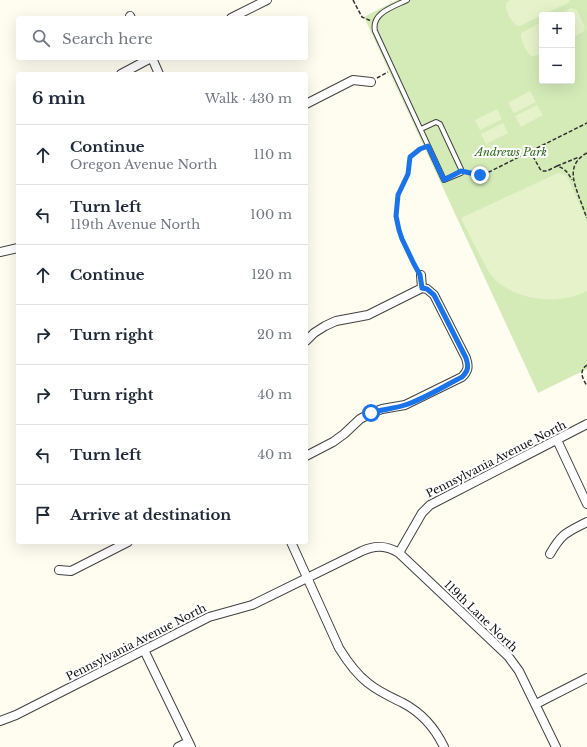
<!DOCTYPE html>
<html lang="en">
<head>
<meta charset="utf-8">
<style>
  :root { --surface:#fff; --page:#f2f2f3; --text:#1f2937; --muted:#747a83; --line:#e0e1e3 }
  body { margin:0; font-family:"Libre Baskerville",serif; background:var(--page); color:var(--text) }
  .controls { position:absolute; right:12px; top:12px; display:grid; overflow:hidden; border-radius:4px; box-shadow:0 4px 16px #0002 }
  .controls button { width:36px; height:36px; display:grid; place-items:center; padding:0; border:0; border-bottom:1px solid var(--line); background:var(--surface); color:var(--text); font:20px sans-serif }
  .stop { position:absolute; width:12px; height:12px; margin:-9px; border:3px solid #1a73e8; border-radius:50%; background:#fff }
  .stop.end { background:#1a73e8; border-color:#fff; box-shadow:0 1px 4px #0008 }
  .list { margin:0; padding:0; list-style:none }
  h2 { display:flex; justify-content:space-between; align-items:center; height:52px; margin:0; padding:0 16px; font-size:17px }
  h2 small { font-size:13px; font-weight:400; color:var(--muted) }
  .list li { display:grid; grid-template-columns:26px 1fr auto; gap:12px; align-items:center; box-sizing:border-box; height:60px; padding:0 16px; border-top:1px solid var(--line) }
  .list b { display:block; font-size:15px; white-space:nowrap }
  .list p { margin:0; font-size:13px; white-space:nowrap; color:var(--muted) }
  .list em { font-size:13px; font-style:normal; color:var(--muted) }
  .icon { flex:none; width:22px; height:22px; fill:none; stroke:currentColor; stroke-width:2; stroke-linecap:round; stroke-linejoin:round }
  .map { position:relative; flex:none; width:587px; height:747px; overflow:hidden }
  .search { position:absolute; background:var(--surface); box-shadow:0 4px 16px #0002; left:16px; top:16px; width:292px; height:44px; display:flex; align-items:center; gap:10px; box-sizing:border-box; padding:0 14px; border-radius:4px; color:var(--muted); font-size:15px }
  .panel { position:absolute; background:var(--surface); box-shadow:0 4px 16px #0002; left:16px; top:72px; width:292px; height:472px; border-radius:4px }
  .map>svg:first-child { display:block }
  .green { fill:#d4ebb8; fill-rule:evenodd }
  .pitch { fill:#e5f2ca }
  .lines { fill:none; stroke-linecap:round; stroke-linejoin:round }
  .service-casing { stroke:#424242; stroke-width:6 }
  .minor-casing { stroke:#424242; stroke-width:10 }
  .path { stroke:#313131; stroke-width:1.5; stroke-dasharray:4 2; stroke-linecap:butt }
  .service { stroke:#fff; stroke-width:4 }
  .minor { stroke:#fff; stroke-width:8 }
  .route { stroke:#1a73e8; stroke-width:5 }
  .labels { text-anchor:middle; stroke-width:4; stroke-linejoin:round; paint-order:stroke }
  .park-label { font-size:11px; font-style:italic; fill:#2e691c; stroke:#fff }
  .street-label { font-size:11px; fill:#0f0f0f; stroke:#fff }
</style>
</head>
<body>
<div class="map">
<svg width="587" height="747" viewBox="0 0 587 747">
  <rect width="100%" height="100%" fill="#fffcf0"/>
  <!-- green -->
  <path class="green" d="M397 0H587V369L538 393 364 17ZM542 15H572V81H542Z"/>
  <!-- pitch -->
  <path class="pitch" d="M510 0H570L568 3 520 26C512 26 505 11 506 3Z
    M571 8 577 10 585 27 583 32 572 38V15H556Z
    M542 22V52C539 54 536 56 532 56 527 55 520 38 521 33Z
    M530 91 536 102 514 113 508 103Z
    M537 105 543 115 521 127 515 116Z
    M497 109 502 119 480 130 475 120Z
    M503 123 508 133 486 144 481 134Z
    M558 173 567 176 587 222V291C559 306 512 301 491 275 488 271 486 266 483 261 475 247 468 232 461 218Z"/>
  <g class="lines">
    <defs>
      <path id="service" d="M407 0C393 7 371 13 375 31L444 180 461 173V169L440 124 436 122 421 129"/>
      <path id="minor" d="M130 16 131 18
        M231 18 267 0
        M152 58 159 74
        M121 74 151 58
        M306 104 353 80 371 82
        M0 252 18 248
        M306 341 314 333 325 326 336 321 368 315 422 288
        M557 440 587 504
        M306 456 333 442 344 434 360 419 371 413 382 409 405 405 462 377C468 371 469 367 466 358L434 295 427 289 422 288 421 275
        M291 542 339 648C347 661 356 674 368 683 379 692 391 697 403 703 422 713 435 728 444 747
        M399 553 422 513 430 505 587 424
        M550 554C562 533 566 533 587 522
        M59 570 71 571 128 542
        M144 650 191 747
        M536 704 587 678
        M0 721 16 715 209 617 252 605 362 551C375 545 386 545 399 553L508 656 519 671 556 747
        M178 747 188 742"/>
    </defs>
    <!-- service casing -->
    <use href="#service" class="service-casing"/>
    <!-- minor casing -->
    <use href="#minor" class="minor-casing"/>
    <!-- path -->
    <path class="path" d="M353 0 362 17 371 21
      M377 78 388 72
      M530 151 540 169 542 171H547L557 166C566 169 568 173 572 180
      M587 153C567 164 573 180 579 197 582 204 584 211 587 218
      M557 166 579 157
      M465 172 480 175 487 173 587 123
      M417 270 399 230 396 216 398 195 407 174 410 157 415 153 423 148
      M587 365C578 371 583 379 587 386"/>
    <!-- service -->
    <use href="#service" class="service"/>
    <!-- minor -->
    <use href="#minor" class="minor"/>
  </g>
  <g class="lines">
    <!-- route -->
    <path class="route" d="M371 413C382 409 393 409 405 405 424 399 444 386 462 377 468 371 469 367 466 358L434 295 427 289 422 288 420 275 414 264 402 239 399 230 396 216 398 195 408 174 410 157 420 149 428 146 444 180 461 171 480 175"/>
  </g>
  <g class="labels">
    <!-- park labels -->
    <g class="park-label">
      <text x="511" y="156">Andrews Park</text>
    </g>
    <!-- street labels -->
    <g class="street-label">
      <text transform="translate(496 459) rotate(-27)" y="4">Pennsylvania Avenue North</text>
      <text transform="translate(481 616) rotate(44)" y="4">119th Lane North</text>
      <text transform="translate(136 642) rotate(-27)" y="4">Pennsylvania Avenue North</text>
    </g>
  </g>
</svg>
<div class="controls">
<button>+</button>
<button>−</button>
</div>
<div class="stop" style="left:371px;top:413px"></div>
<div class="stop end" style="left:480px;top:175px"></div>
<div class="search"><svg class="icon" aria-label="search" viewBox="0 0 24 24"><circle cx="10" cy="10" r="6"/><path d="M15 15l6 6"/></svg>Search here</div>
<section class="panel">
<h2>6 min<small>Walk · 430 m</small></h2>
<ul class="list">
<li><svg class="icon" aria-label="ahead" viewBox="0 0 24 24"><path d="M12 20V5M6 11l6-6 6 6"/></svg><div><b>Continue</b><p>Oregon Avenue North</p></div><em>110 m</em></li>
<li><svg class="icon" aria-label="left" viewBox="0 0 24 24"><path d="M17 20v-9H6M10 6l-5 5 5 5"/></svg><div><b>Turn left</b><p>119th Avenue North</p></div><em>100 m</em></li>
<li><svg class="icon" aria-label="ahead" viewBox="0 0 24 24"><path d="M12 20V5M6 11l6-6 6 6"/></svg><div><b>Continue</b></div><em>120 m</em></li>
<li><svg class="icon" aria-label="right" viewBox="0 0 24 24"><path d="M7 20v-9h11M14 6l5 5-5 5"/></svg><div><b>Turn right</b></div><em>20 m</em></li>
<li><svg class="icon" aria-label="right" viewBox="0 0 24 24"><path d="M7 20v-9h11M14 6l5 5-5 5"/></svg><div><b>Turn right</b></div><em>40 m</em></li>
<li><svg class="icon" aria-label="left" viewBox="0 0 24 24"><path d="M17 20v-9H6M10 6l-5 5 5 5"/></svg><div><b>Turn left</b></div><em>40 m</em></li>
<li><svg class="icon" aria-label="arrive" viewBox="0 0 24 24"><path d="M6 21V4h12l-3 4 3 4H6"/></svg><div><b>Arrive at destination</b></div></li>
</ul>
</section>
</div>
</body>
</html>
